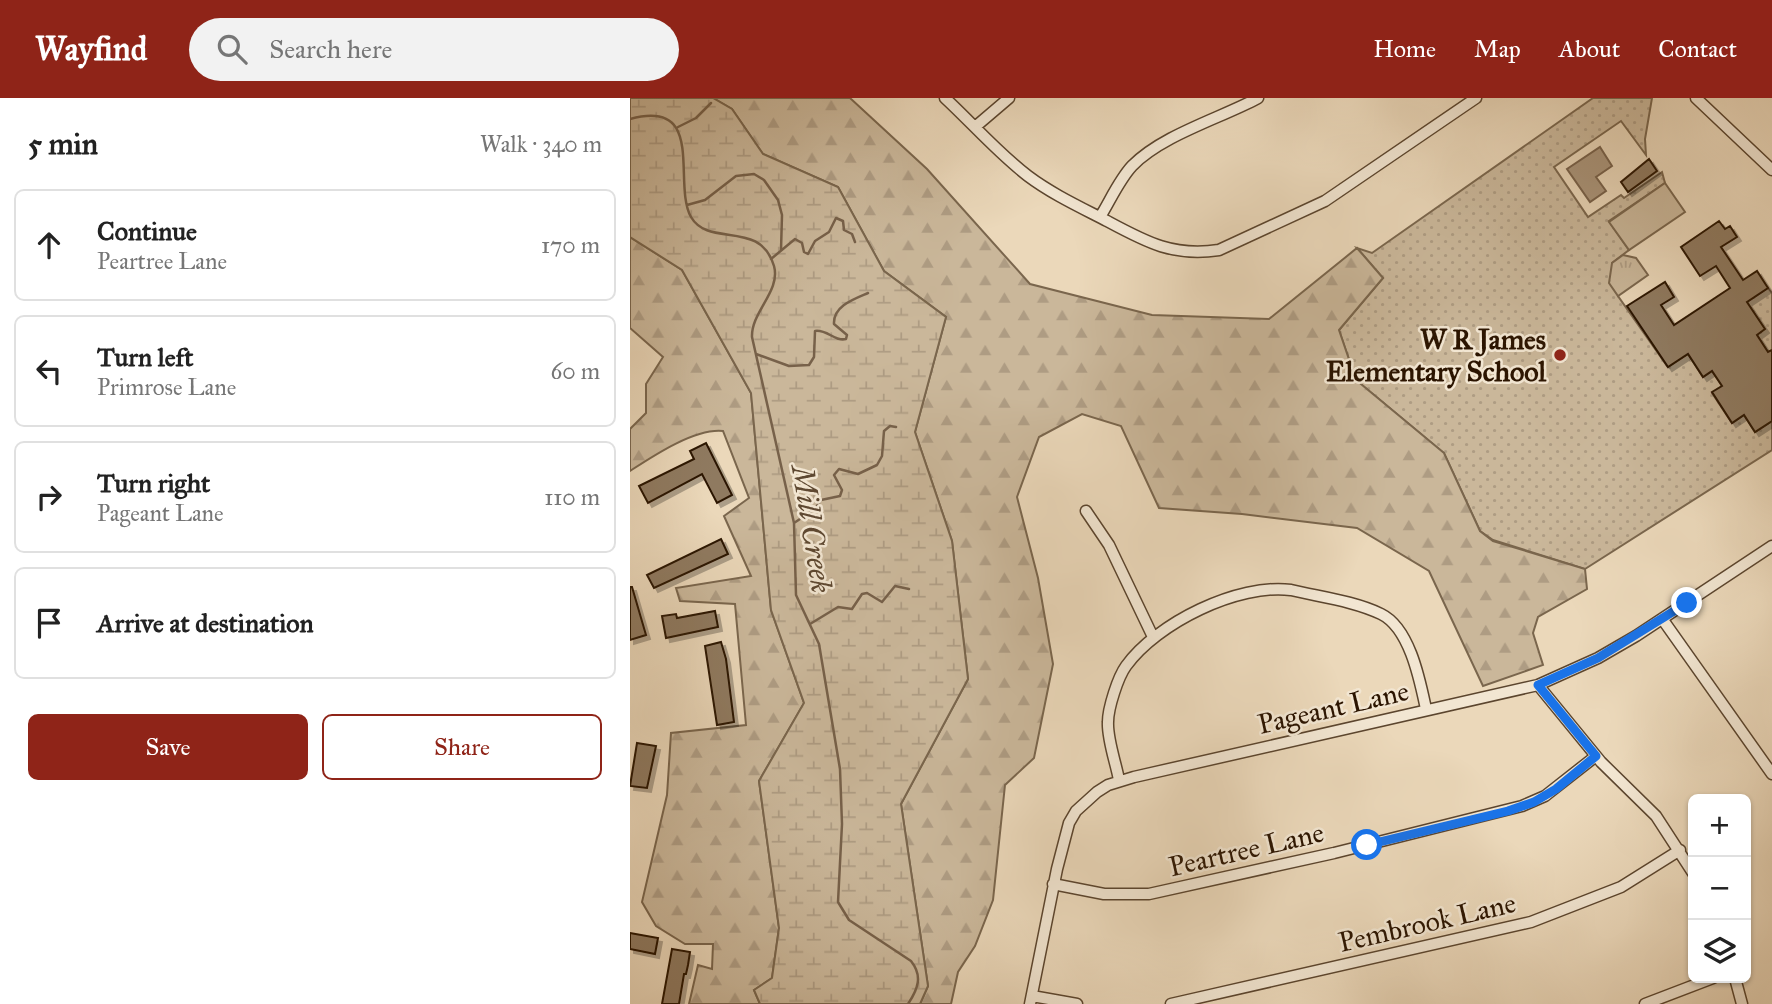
<!DOCTYPE html>
<html lang="en">
<head>
<meta charset="utf-8">
<style>
  :root { --surface:#fff; --page:#f2f2f2; --text:#222; --muted:#767676; --line:#e0e0e0; --accent:#8f2418 }
  body { margin:0; font-family:"IM FELL Great Primer",serif; background:var(--page); color:var(--text) }
  .controls { position:absolute; right:21px; bottom:21px; display:grid; overflow:hidden; border-radius:10px; box-shadow:0 2px 5px #0004 }
  .controls button { width:63px; height:63px; display:grid; place-items:center; padding:0; border:0; border-bottom:2px solid var(--line); background:var(--surface); color:var(--text); font:35px sans-serif }
  .stop { position:absolute; width:21px; height:21px; margin:-16px; border:5px solid #1a73e8; border-radius:50%; background:#fff }
  .stop.end { background:#1a73e8; border-color:#fff; box-shadow:0 2px 7px #0008 }
  .list { margin:0; padding:0; list-style:none }
  h2 { display:flex; justify-content:space-between; align-items:center; height:91px; margin:0; padding:0 28px; font-size:30px }
  h2 small { font-size:23px; font-weight:400; color:var(--muted) }
  .list li { display:grid; grid-template-columns:46px 1fr auto; gap:21px; align-items:center; box-sizing:border-box; height:112px; margin:0 14px 14px; padding:0 14px; border:2px solid var(--line); border-radius:10px }
  .list b { display:block; font-size:26px; white-space:nowrap }
  .list p { margin:0; font-size:23px; white-space:nowrap; color:var(--muted) }
  .list em { font-size:23px; font-style:normal; color:var(--muted) }
  .actions { display:flex; gap:14px; padding:21px 28px }
  .actions a { flex:1; padding:16px 0; border:2px solid var(--accent); border-radius:10px; text-align:center; font-size:24px; color:var(--accent) }
  .actions .main { background:var(--accent); color:#fff }
  .icon { flex:none; width:38px; height:38px; fill:none; stroke:currentColor; stroke-width:2; stroke-linecap:round; stroke-linejoin:round }
  .map { position:relative; flex:none; width:1142px; height:906px; overflow:hidden }
  header { display:flex; align-items:center; gap:42px; box-sizing:border-box; height:98px; padding:0 35px; background:var(--accent); color:#fff }
  header strong { font-size:33px }
  nav { display:flex; gap:38px; margin-inline-start:auto; font-size:24px }
  .search { width:490px; height:63px; background:var(--page); display:flex; align-items:center; gap:18px; box-sizing:border-box; padding:0 24px; border-radius:38px; color:var(--muted); font-size:26px }
  main { display:flex }
  aside { flex:1; background:var(--surface) }
  .map>svg:first-child { display:block }
  .grass { fill:url(#grass-dots); stroke:#7a664d; stroke-width:2 }
  .forest { fill:url(#forest-firs); stroke:#7a664d; stroke-width:2 }
  .wetland { fill:url(#wetland-marsh); stroke:#7a664d; stroke-width:2 }
  .park { fill:url(#park-tufts); stroke:#7a664d; stroke-width:2 }
  .garden { fill:#cab79a; stroke:#7a664d; stroke-width:2 }
  .water { fill:#aa957b; stroke:#77614a; stroke-width:2 }
  .lines { fill:none; stroke-linecap:round; stroke-linejoin:round }
  .stream { stroke:#77614a; stroke-width:2.5 }
  .building { fill:#8f7a61; stroke:#2b1400; stroke-width:2; filter:url(#shadow) }
  .minor-casing { stroke:#5b452e; stroke-width:13 }
  .minor { stroke:#f2e6d2; stroke-width:10 }
  .route { stroke:#1a73e8; stroke-width:9 }
  .poi-dot { fill:#8f2418; stroke:#f2e6d2; stroke-width:2.5 }
  .labels { text-anchor:middle; stroke-width:5; stroke-linejoin:round; paint-order:stroke }
  .poi-label { font-size:28px; font-weight:bold; fill:#2b1400; stroke:#f2e6d2; text-anchor:end }
  .street-label { font-size:28px; fill:#2b1400; stroke:#f2e6d2 }
  .water-label { font-size:30px; font-style:italic; fill:#5e4831; stroke:#f2e6d2 }
</style>
</head>
<body>
<header>
<strong>Wayfind</strong>
<div class="search"><svg class="icon" aria-label="search" viewBox="0 0 24 24"><circle cx="10" cy="10" r="6"/><path d="M15 15l6 6"/></svg>Search here</div>
<nav><a>Home</a><a>Map</a><a>About</a><a>Contact</a></nav>
</header>
<main>
<aside>
<h2>5 min<small>Walk · 340 m</small></h2>
<ul class="list">
<li><svg class="icon" aria-label="ahead" viewBox="0 0 24 24"><path d="M12 20V5M6 11l6-6 6 6"/></svg><div><b>Continue</b><p>Peartree Lane</p></div><em>170 m</em></li>
<li><svg class="icon" aria-label="left" viewBox="0 0 24 24"><path d="M17 20v-9H6M10 6l-5 5 5 5"/></svg><div><b>Turn left</b><p>Primrose Lane</p></div><em>60 m</em></li>
<li><svg class="icon" aria-label="right" viewBox="0 0 24 24"><path d="M7 20v-9h11M14 6l5 5-5 5"/></svg><div><b>Turn right</b><p>Pageant Lane</p></div><em>110 m</em></li>
<li><svg class="icon" aria-label="arrive" viewBox="0 0 24 24"><path d="M6 21V4h12l-3 4 3 4H6"/></svg><div><b>Arrive at destination</b></div></li>
</ul>
<div class="actions"><a class="main">Save</a><a>Share</a></div>
</aside>
<div class="map">
<svg width="1142" height="906" viewBox="0 0 1142 906">
  <defs>
    <pattern id="grass-dots" width="8" height="8" patternUnits="userSpaceOnUse" patternTransform="scale(1.75)"><rect width="8" height="8" fill="#cab79a"/><path d="M2 2h.1M6 6h.1" fill="none" stroke="#ae9c83" stroke-width="1.8" stroke-linecap="round"/></pattern>
    <pattern id="forest-firs" width="22" height="20" patternUnits="userSpaceOnUse" patternTransform="scale(1.75)"><rect width="22" height="20" fill="#cab79a"/><path d="M5 1l3.5 6h-7zM16 11l3.5 6h-7z" fill="#ae9c83"/></pattern>
    <pattern id="wetland-marsh" width="20" height="14" patternUnits="userSpaceOnUse" patternTransform="scale(1.75)"><rect width="20" height="14" fill="#cab79a"/><path d="M1 5h8M5 5V1M11 12h8M15 12V8" fill="none" stroke="#ae9c83"/></pattern>
    <pattern id="park-tufts" width="24" height="20" patternUnits="userSpaceOnUse" patternTransform="scale(1.75)"><rect width="24" height="20" fill="#cab79a"/><path d="M3 7l-1-3M5 7V3M7 7l1-3M15 17l-1-3M17 17v-4M19 17l1-3" fill="none" stroke="#ae9c83"/></pattern>
    <filter id="shadow"><feDropShadow dx="4" dy="4" stdDeviation="0" flood-color="#0004"/></filter>
  </defs>
  <rect width="100%" height="100%" fill="#ebd8ba"/>
  <filter id="stains"><feTurbulence type="fractalNoise" baseFrequency=".00286" numOctaves="4"/><feColorMatrix values="0 0 0 0 .2 0 0 0 0 .09 0 0 0 0 .02 0 0 0 .5 -.17"/></filter>
  <radialGradient id="worn" r=".72"><stop offset=".6" stop-color="#630" stop-opacity="0"/><stop offset="1" stop-color="#630" stop-opacity=".3"/></radialGradient>
  <!-- grass -->
  <path class="grass" d="M963 0H1022L1015 41 1016 57 991 23 924 69 958 119 991 97 994 100 1032 74 1035 85 979 123 999 152 982 165 988 198 1037 268 1058 256 1073 279 1082 273 1092 288 1082 295 1102 325 1114 317 1125 334 1142 323V352L955 471 863 442 850 433 814 355 726 282 709 232 753 180 727 150 742 155Z
    M1138 190 1142 195V252L1138 254 1127 237 1117 204Z"/>
  <!-- forest -->
  <path class="forest" d="M83 0H220L297 71 400 186 522 217 639 221 727 150 753 180 709 232 726 282 814 355 850 433 863 443 955 471 957 491 908 519 903 535 913 567 853 588 799 473 727 430 612 416 529 410 491 328 452 316 409 339 387 399 408 480 423 566 404 660 375 687 363 802 345 848 328 874 321 906H290L298 888 271 706 338 581 322 443 285 334 316 219 254 173 208 89 133 56 102 11Z
    M0 139 52 172 121 295 141 512 174 605 129 683 149 830 142 880 124 892 130 906H59L68 867 82 871 83 846H55L26 828 12 804 37 697 41 635 116 627 105 506 50 503 46 490 121 478 94 418 119 400 93 333C65 330 23 358 0 373V331L16 315V286L33 259 0 230Z"/>
  <!-- wetland -->
  <path class="wetland" d="M0 0H83L102 11 133 56 208 89 254 173 316 219 285 334 322 443 338 581 271 706 298 888 290 906H130L124 892 142 880 149 830 129 683 174 605 141 512 121 295 52 172 0 139Z"/>
  <!-- park -->
  <path class="park" d="M993 157 1006 160 1018 177 988 198 979 185 982 165Z"/>
  <!-- garden -->
  <path class="garden" d="M1035 85 1055 114 999 152 979 124Z"/>
  <!-- water -->
  <path class="water" d="M970 49 982 68 966 79 976 93 960 104 937 71Z"/>
  <g class="lines">
    <!-- stream -->
    <path class="stream" d="M0 21C77 0 42 85 61 119 79 150 130 121 144 168 151 193 121 214 122 239L164 425 166 497 189 546 210 671 212 726 208 804 219 822 281 863C293 878 288 891 278 906
      M48 29 66 20 81 5
      M57 107 75 102 106 78 124 76 134 82 148 102 152 117 151 152
      M141 161 165 141 172 145 174 154 178 156 185 143 199 134 206 120 213 123 214 132 222 136 225 144
      M126 256 159 268 179 267 184 259 185 233C197 231 205 244 216 241L217 237 204 226C203 208 224 201 238 195
      M164 425 185 411 191 402 210 398 212 392 204 377 209 371 228 376 247 367 252 358 254 333 260 328 266 329
      M180 526 208 509 222 511 232 496 237 495 252 504 265 488 279 491"/>
  </g>
  <!-- building -->
  <path class="building" d="M1019 61 1027 73 998 94 991 84Z
    M1089 123 1095 131 1100 128 1107 139 1091 149 1113 182 1127 173 1138 190 1117 204 1135 231 1127 237 1138 254 1142 252V323L1125 334 1114 317 1102 325 1082 294 1092 288 1082 273 1073 279 1058 256 1038 269 997 208 1035 184 1044 199 1031 207 1044 227 1100 190 1086 168 1070 178 1051 149Z
    M76 345 102 397 87 405 72 376 18 405 9 388 64 361 60 353Z
    M91 441 98 456 24 490 17 477Z
    M0 489H2L16 537 0 542Z
    M85 513 88 529 36 540 32 518 46 516 47 520Z
    M91 544 96 561 104 624 87 627 75 548Z
    M7 645 26 648 17 690 0 688Z
    M0 835 28 840 25 856 0 851Z
    M42 851 60 854 58 867 56 876H54L49 906H32Z"/>
  <g class="lines">
    <defs>
      <path id="minor" d="M315 0C343 26 368 55 398 78 422 96 450 109 477 123 516 144 543 159 589 152L695 103 846 0
        M1066 0 1142 72
        M345 29 379 0
        M470 119C480 103 489 82 502 68 532 37 591 20 628 0
        M456 413 479 447 523 539
        M1033 522 1142 676
        M908 587 971 664 1026 718 1063 775
        M489 682C486 665 477 641 478 624 478 610 488 579 496 568 527 525 608 485 661 492 690 499 724 503 751 516 780 530 790 583 796 611
        M423 786 474 796H519L704 755 892 708 915 698 966 658
        M1105 880 1112 906
        M402 898 447 906
        M400 906 427 771 439 725 446 713 467 694 478 687 504 679 908 587 968 560 1006 538 1142 448
        M541 906 901 824 991 789 1050 752
        M1015 906 1083 880"/>
    </defs>
    <!-- minor casing -->
    <use href="#minor" class="minor-casing"/>
    <!-- minor -->
    <use href="#minor" class="minor"/>
  </g>
  <g class="lines">
    <!-- route -->
    <path class="route" d="M737 747 878 713 904 704 926 691 966 658 908 587 968 560 1057 505"/>
  </g>
  <!-- markers -->
  <circle class="poi-dot" cx="930" cy="257" r="7"/>
  <g class="labels">
    <!-- poi labels -->
    <g class="poi-label">
      <text x="916" y="251">W R James<tspan x="916" dy="32">Elementary School</tspan></text>
    </g>
    <!-- street labels -->
    <g class="street-label">
      <text transform="translate(703 609) rotate(-13)" y="10">Pageant Lane</text>
      <text transform="translate(616 751) rotate(-13)" y="10">Peartree Lane</text>
      <text transform="translate(797 824) rotate(-13)" y="10">Pembrook Lane</text>
    </g>
    <!-- water labels -->
    <g class="water-label">
      <text transform="translate(182 431) rotate(81)" y="10">Mill Creek</text>
    </g>
  </g>
  <rect width="100%" height="100%" filter="url(#stains)"/>
  <rect width="100%" height="100%" fill="url(#worn)"/>
</svg>
<div class="controls">
<button>+</button>
<button>−</button>
<button><svg class="icon" aria-label="layers" viewBox="0 0 24 24"><path d="M12 4l9 5-9 5-9-5zM3 14l9 5 9-5"/></svg></button>
</div>
<div class="stop" style="left:737px;top:747px"></div>
<div class="stop end" style="left:1057px;top:505px"></div>
</div>
</main>
</body>
</html>
